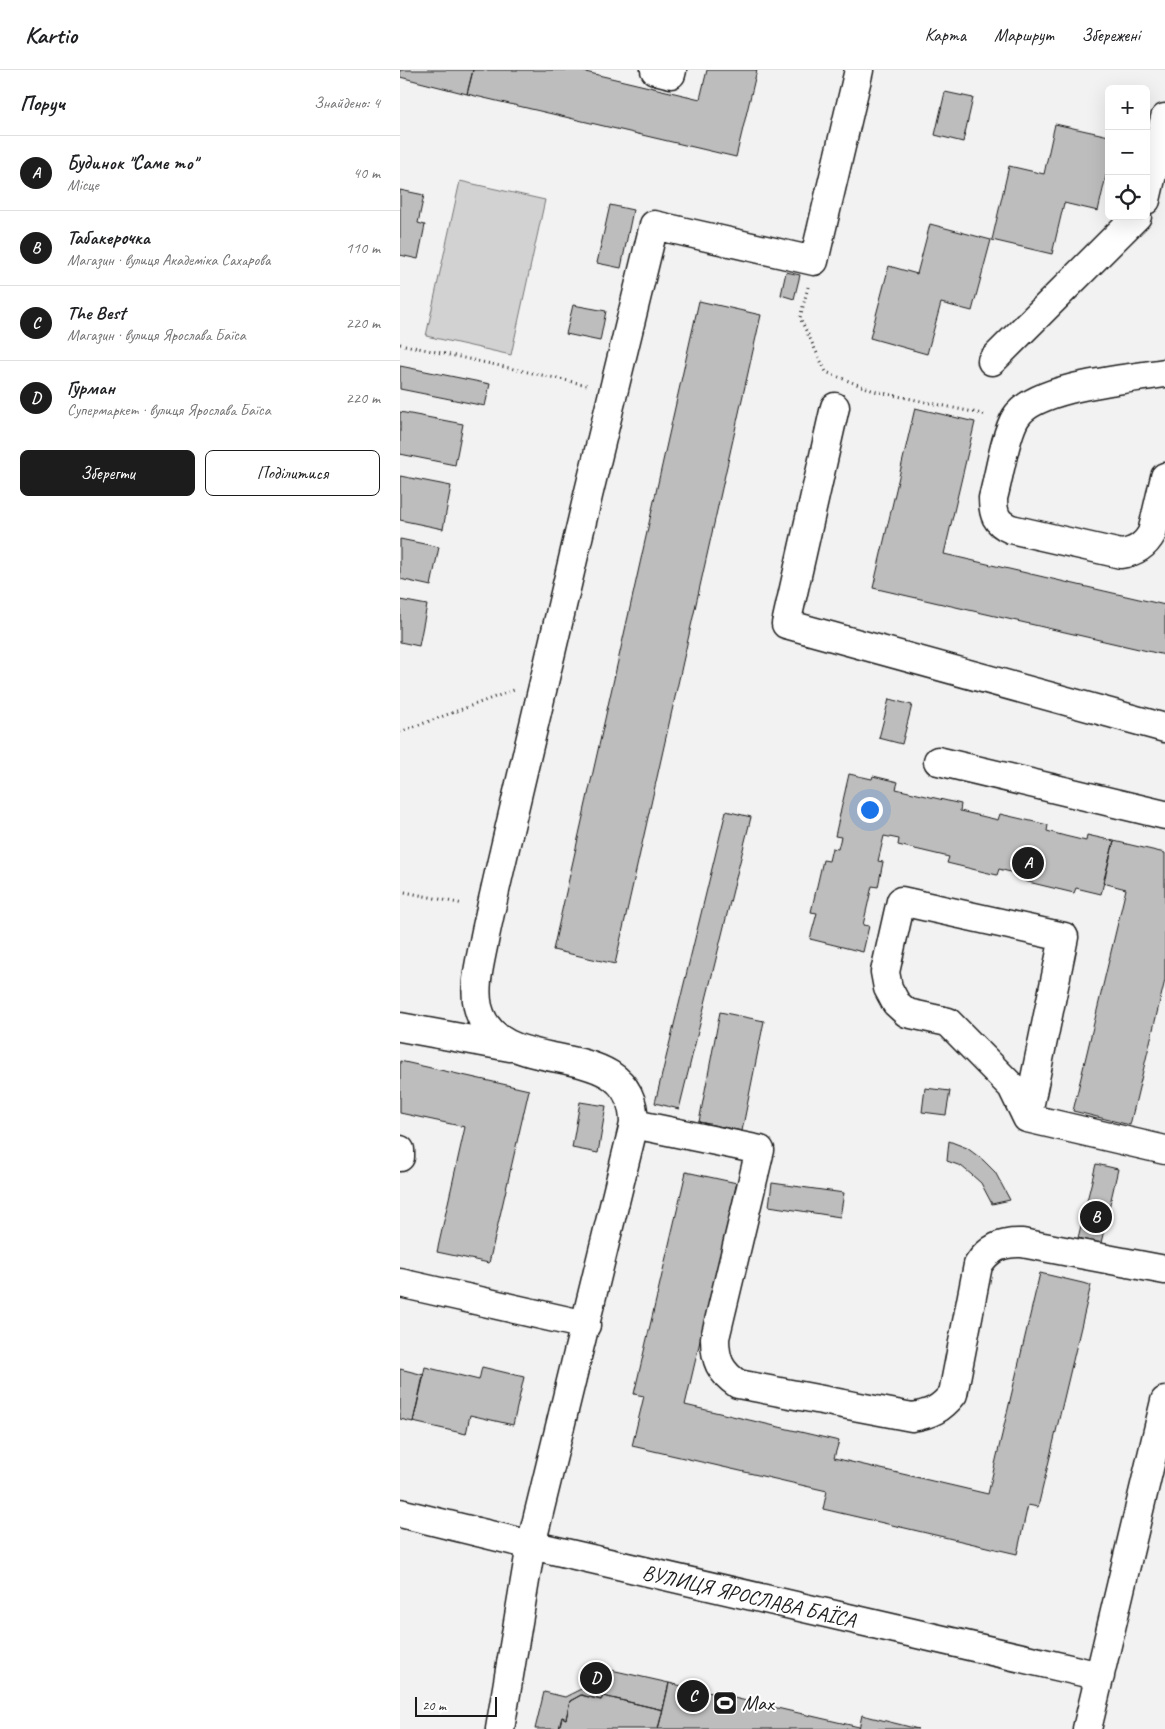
<!DOCTYPE html>
<html lang="uk">
<head>
<meta charset="utf-8">
<style>
  :root { --surface:#fff; --page:#f2f2f2; --text:#202124; --muted:#757577; --line:#e0e0e0; --accent:#1c1c1c }
  body { margin:0; font-family:Caveat,sans-serif; background:var(--page); color:var(--text) }
  .controls { position:absolute; right:15px; top:15px; display:grid; overflow:hidden; border-radius:8px; box-shadow:0 5px 20px #0002 }
  .controls button { width:45px; height:45px; display:grid; place-items:center; padding:0; border:0; border-bottom:1px solid var(--line); background:var(--surface); color:var(--text); font:25px sans-serif }
  .scale { position:absolute; left:15px; bottom:12px; width:82px; box-sizing:border-box; padding-left:5px; border:2px solid #1c1c1c; border-top:0; font-size:14px; line-height:18px; white-space:nowrap; color:#1c1c1c; -webkit-text-stroke:4px #fff; paint-order:stroke }
  .you { position:absolute; left:469px; top:739px; width:18px; height:18px; margin:-12px; border:4px solid #fff; border-radius:50%; background:#1a73e8; box-shadow:0 0 0 8px #1a73e833 }
  .badge { display:grid; place-items:center; width:32px; height:32px; border-radius:50%; background:var(--accent); color:#fff; font-size:16px; font-weight:700 }
  .pin { position:absolute; translate:-50% -50%; border:2px solid #fff; box-shadow:0 1px 5px #0006 }
  .list { margin:0; padding:0; list-style:none }
  h2 { display:flex; justify-content:space-between; align-items:center; height:65px; margin:0; padding:0 20px; font-size:21px }
  h2 small { font-size:16px; font-weight:400; color:var(--muted) }
  .list li { display:grid; grid-template-columns:32px 1fr auto; gap:15px; align-items:center; box-sizing:border-box; height:75px; padding:0 20px; border-top:1px solid var(--line) }
  .list b { display:block; font-size:19px; white-space:nowrap }
  .list p { margin:0; font-size:16px; white-space:nowrap; color:var(--muted) }
  .list em { font-size:16px; font-style:normal; color:var(--muted) }
  .actions { display:flex; gap:10px; padding:15px 20px }
  .actions a { flex:1; padding:11px 0; border:1px solid var(--accent); border-radius:8px; text-align:center; font-size:18px; color:var(--accent) }
  .actions .main { background:var(--accent); color:#fff }
  .icon { flex:none; width:28px; height:28px; fill:none; stroke:currentColor; stroke-width:2; stroke-linecap:round; stroke-linejoin:round }
  .map { position:relative; flex:none; width:765px; height:1659px; overflow:hidden }
  header { display:flex; align-items:center; gap:30px; box-sizing:border-box; height:70px; padding:0 25px; background:var(--surface); border-bottom:1px solid var(--line) }
  header strong { font-size:24px }
  nav { display:flex; gap:28px; margin-inline-start:auto; font-size:18px }
  main { display:flex }
  aside { flex:1; background:var(--surface) }
  .map>svg:first-child { display:block }
  .green { fill:#d2d2d2; stroke:#777 }
  .building { fill:#bdbdbd; stroke:#1c1c1c }
  .lines { fill:none; stroke-linecap:round; stroke-linejoin:round }
  .minor-casing { stroke:#1c1c1c; stroke-width:31 }
  .path { stroke:#1c1c1c; stroke-width:3; stroke-dasharray:1 4; stroke-linecap:butt }
  .minor { stroke:#fff; stroke-width:28 }
  .labels { text-anchor:middle; stroke-width:4; stroke-linejoin:round; paint-order:stroke }
  .street-label { font-size:21px; fill:#1c1c1c; stroke:#fff }
  .poi-label { font-size:21px; fill:#1c1c1c; stroke:#fff; text-anchor:start }
</style>
</head>
<body>
<header>
<strong>Kartio</strong>
<nav><a>Карта</a><a>Маршрут</a><a>Збережені</a></nav>
</header>
<main>
<aside>
<h2>Поруч<small>Знайдено: 4</small></h2>
<ul class="list">
<li><span class="badge">A</span><div><b>Будинок &quot;Саме то&quot;</b><p>Місце</p></div><em>40 m</em></li>
<li><span class="badge">B</span><div><b>Табакерочка</b><p>Магазин · вулиця Академіка Сахарова</p></div><em>110 m</em></li>
<li><span class="badge">C</span><div><b>The Best</b><p>Магазин · вулиця Ярослава Баїса</p></div><em>220 m</em></li>
<li><span class="badge">D</span><div><b>Гурман</b><p>Супермаркет · вулиця Ярослава Баїса</p></div><em>220 m</em></li>
</ul>
<div class="actions"><a class="main">Зберегти</a><a>Поділитися</a></div>
</aside>
<div class="map">
<svg width="765" height="1659" viewBox="0 0 765 1659">
  <rect width="100%" height="100%" fill="#f2f2f2"/>
  <filter id="ink" filterUnits="userSpaceOnUse"><feTurbulence type="fractalNoise" baseFrequency=".02" numOctaves="2"/><feDisplacementMap in="SourceGraphic" scale="10" xChannelSelector="R" yChannelSelector="G"/><feConvolveMatrix kernelMatrix="1 2 1 2 8 2 1 2 1" color-interpolation-filters="sRGB"/></filter>
  <g filter="url(#ink)">
    <!-- green -->
    <path class="green" d="M60 111 145 130 111 285 26 266Z"/>
    <!-- building -->
    <path class="building" d="M0 0H73L67 24 0 7Z
      M73 0H177L300 29 307 0H357L336 87 67 24Z
      M545 22 573 28 563 72 535 65Z
      M655 54 709 66V93L698 141 664 133 652 184 592 170 609 96 644 104Z
      M0 120 24 125 18 153 25 155 18 189 0 185Z
      M210 135 233 140 221 198 197 193Z
      M530 154 591 170 572 241 541 233 527 284 470 268 489 196 517 204Z
      M386 202 400 205 394 229 381 225Z
      M299 231 361 245 215 894 153 880Z
      M173 235 206 241 200 271 166 264Z
      M0 296 90 314 85 336 0 319Z
      M515 338 575 352 544 484 765 535V585L473 518Z
      M0 342 63 354 55 395 0 384Z
      M0 406 51 416 43 459 0 450Z
      M0 469 39 477 31 516 0 509Z
      M0 530 27 535 19 576 0 572Z
      M489 629 512 635 502 674 479 668Z
      M449 704 472 709 473 706 498 712 496 719 561 734 560 741 598 750 600 744 648 755 647 761 665 766 686 771 687 765 714 771 701 824 676 818 674 823 624 811 625 806 599 799 597 805 547 793 549 787 498 775 499 769 484 766 478 791 483 792 478 817 472 816 463 855 469 856 463 882 410 869 417 843 411 842 423 790 429 791 432 778 438 779 441 767 435 766Z
      M326 741 351 747 279 1039 255 1033Z
      M714 771 765 783V910L730 1055 673 1041 726 819 703 813Z
      M320 942 364 951 342 1061 299 1052Z
      M0 991 129 1020 89 1193 37 1182 65 1057 0 1043Z
      M525 1018 550 1021 546 1045 522 1042Z
      M180 1032 206 1036 198 1083 172 1078Z
      M549 1071 567 1078 583 1090 595 1102 610 1130 592 1134 581 1113 572 1105 561 1096 547 1091Z
      M696 1094 718 1099 701 1173 678 1168Z
      M286 1102 337 1113 285 1335 439 1371 434 1388 588 1424 640 1203 691 1215 638 1437 628 1435 617 1484 423 1439 427 1421 232 1376 244 1326 234 1324Z
      M372 1113 444 1123 440 1147 369 1136Z
      M25 1297 79 1310 82 1297 124 1307 113 1355 70 1345 66 1364 13 1352Z
      M0 1299 24 1305 13 1352 0 1349Z
      M189 1595 269 1613 263 1640 203 1626 201 1630 181 1625 170 1631 166 1649 162 1647 159 1659H135L144 1622 165 1627 183 1618Z
      M269 1613 459 1657V1659H258Z
      M181 1625 201 1630 203 1626 263 1640 258 1659H159L162 1647 166 1649 170 1631Z
      M462 1645 518 1659H459Z"/>
    <g class="lines">
      <defs>
        <path id="minor" d="M255 0 271 4 272 0
          M746 130 765 48
          M592 291 737 146
          M765 303C729 309 636 316 616 347 605 364 599 407 593 428 593 444 596 453 611 459L721 484C735 482 745 476 752 463L765 407
          M435 337 386 554 765 658
          M538 691 765 745
          M501 831 664 867 627 1048 612 1017 548 952 507 943 496 933 488 918 485 902Z
          M0 957 110 977
          M627 1048 765 1080
          M234 1054 360 1080 315 1268C315 1290 320 1302 338 1314L512 1347C531 1344 541 1339 553 1324L578 1195C589 1178 602 1172 622 1173L765 1200
          M0 1080V1087
          M0 1213 186 1255
          M0 1443 131 1475 700 1606
          M100 1659 131 1475 234 1054C234 958 97 1016 78 937 73 914 81 889 85 866 93 828 102 790 111 752 157 552 205 354 254 155L414 191 459 0
          M687 1659 765 1331"/>
      </defs>
      <!-- minor casing -->
      <use href="#minor" class="minor-casing"/>
      <!-- path -->
      <path class="path" d="M408 217 400 248 426 302 474 321 587 345
        M0 274 187 315
        M0 662 114 620
        M0 821 63 834"/>
      <!-- minor -->
      <use href="#minor" class="minor"/>
    </g>
  </g>
  <!-- icons -->
  <defs>
    <symbol id="stadium-square" viewBox="-11 -11 22 22"><rect x="-9" y="-9" width="18" height="18" rx="4" fill="#1c1c1c" stroke="#fff"/><path d="M0-5a6.5 5 0 1 0 0 10a6.5 5 0 1 0 0-10ZM-3.5-1.8h7v3.6h-7Z" fill="#fff"/></symbol>
  </defs>
  <g fill-rule="evenodd">
    <use href="#stadium-square" x="311" y="1619" width="28" height="28"/>
  </g>
  <g class="labels">
    <!-- street labels -->
    <g class="street-label">
      <text transform="translate(349 1526) rotate(13)" y="7">ВУЛИЦЯ ЯРОСЛАВА БАЇСА</text>
    </g>
    <!-- poi labels -->
    <g class="poi-label">
      <text x="342" y="1640">Max</text>
    </g>
  </g>
</svg>
<div class="controls">
<button>+</button>
<button>−</button>
<button><svg class="icon" aria-label="locate" viewBox="0 0 24 24"><circle cx="12" cy="12" r="6"/><path d="M12 2v4M12 18v4M2 12h4M18 12h4"/></svg></button>
</div>
<div class="scale">20 m</div>
<div class="you"></div>
<div class="pin badge" style="left:628px;top:793px">A</div>
<div class="pin badge" style="left:696px;top:1147px">B</div>
<div class="pin badge" style="left:293px;top:1626px">C</div>
<div class="pin badge" style="left:196px;top:1608px">D</div>
</div>
</main>
</body>
</html>
